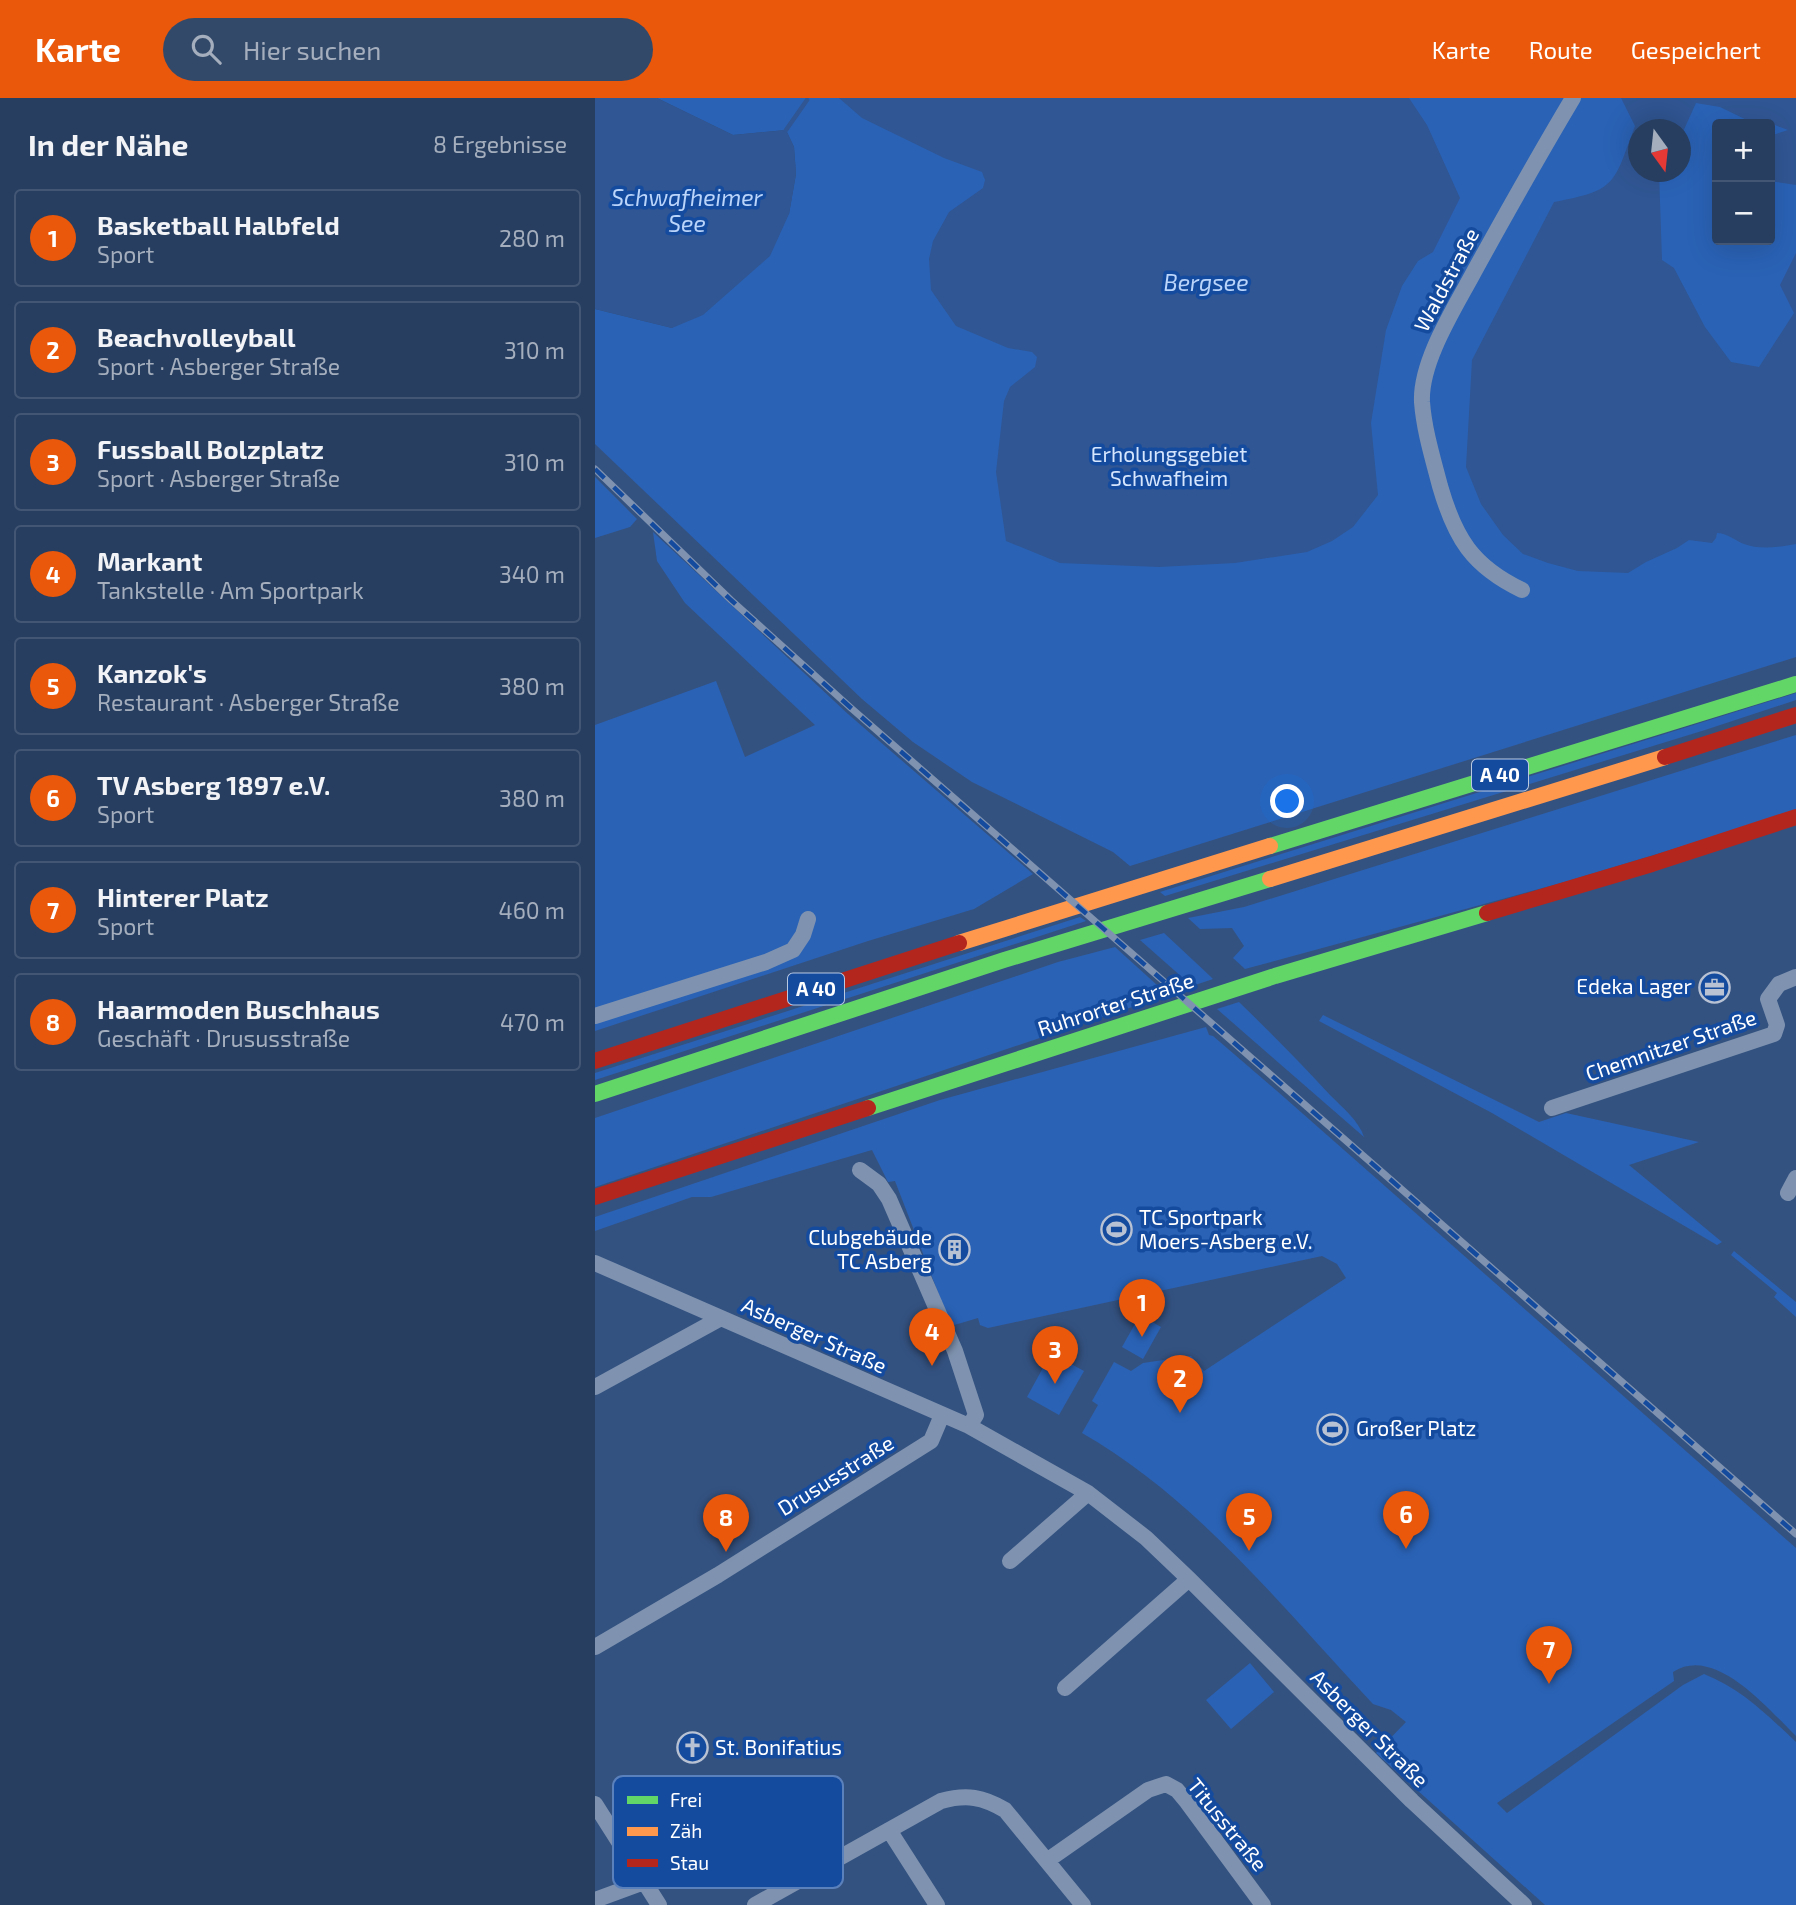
<!DOCTYPE html>
<html lang="de">
<head>
<meta charset="utf-8">
<style>
  :root { --surface:#273e60; --page:#334969; --text:#f1f3f6; --muted:#a4aebd; --line:#435775; --accent:#ea580c }
  body { margin:0; font-family:"Exo 2",sans-serif; background:var(--page); color:var(--text) }
  .controls { position:absolute; right:21px; top:21px; display:grid; overflow:hidden; border-radius:7px; box-shadow:0 7px 28px #0002 }
  .controls button { width:63px; height:63px; display:grid; place-items:center; padding:0; border:0; border-bottom:2px solid var(--line); background:var(--surface); color:var(--text); font:35px sans-serif }
  .compass { position:absolute; left:1033px; top:21px; width:63px; height:63px; border-radius:50%; background:var(--surface); box-shadow:0 7px 28px #0002; rotate:165deg }
  .you { position:absolute; left:693px; top:704px; width:24px; height:24px; margin:-18px; border:5px solid #fff; border-radius:50%; background:#1a73e8; box-shadow:0 0 0 10px #1a73e833 }
  .badge { display:grid; place-items:center; width:46px; height:46px; border-radius:50%; background:var(--accent); color:#fff; font-size:23px; font-weight:700 }
  .pin { position:absolute; translate:-50% -58px; filter:drop-shadow(0 2px 4px #0008) }
  .pin::after { content:''; position:absolute; top:37px; width:24px; height:21px; background:inherit; clip-path:polygon(0 0,100% 0,50% 100%) }
  .list { margin:0; padding:0; list-style:none }
  h2 { display:flex; justify-content:space-between; align-items:center; height:91px; margin:0; padding:0 28px; font-size:30px }
  h2 small { font-size:23px; font-weight:400; color:var(--muted) }
  .list li { display:grid; grid-template-columns:46px 1fr auto; gap:21px; align-items:center; box-sizing:border-box; height:98px; margin:0 14px 14px; padding:0 14px; border:2px solid var(--line); border-radius:7px }
  .list b { display:block; font-size:26px; white-space:nowrap }
  .list p { margin:0; font-size:23px; white-space:nowrap; color:var(--muted) }
  .list em { font-size:23px; font-style:normal; color:var(--muted) }
  .icon { flex:none; width:38px; height:38px; fill:none; stroke:currentColor; stroke-width:2; stroke-linecap:round; stroke-linejoin:round }
  .map { position:relative; flex:none; width:1201px; height:1807px; overflow:hidden }
  header { display:flex; align-items:center; gap:42px; box-sizing:border-box; height:98px; padding:0 35px; background:var(--accent); color:#fff }
  header strong { font-size:33px }
  nav { display:flex; gap:38px; margin-inline-start:auto; font-size:24px }
  .search { width:490px; height:63px; background:var(--page); display:flex; align-items:center; gap:18px; box-sizing:border-box; padding:0 24px; border-radius:38px; color:var(--muted); font-size:26px }
  main { display:flex }
  aside { flex:1; background:var(--surface) }
  .map>svg:first-child { display:block }
  .green { fill:#2a62b5; fill-rule:evenodd }
  .water { fill:#305693 }
  .lines { fill:none; stroke-linecap:round; stroke-linejoin:round }
  .stream { stroke:#305693; stroke-width:4.5 }
  .street { stroke:#7f93b0; stroke-width:16 }
  .fast { stroke:#63d668; stroke-width:16 }
  .slow { stroke:#ff974d; stroke-width:16 }
  .jam { stroke:#b3261e; stroke-width:16 }
  .rail-casing { stroke:#7f92af; stroke-width:7 }
  .rail { stroke:#154b9f; stroke-width:4.5; stroke-dasharray:13; stroke-linecap:butt }
  .labels { text-anchor:middle; stroke-width:7; stroke-linejoin:round; paint-order:stroke }
  .shield { fill:#154b9f; stroke:#b9c9e2; stroke-width:2 }
  .shield-label { font-size:19px; font-weight:bold; fill:#fff }
  .street-label { font-size:21px; fill:#fff; stroke:#154b9f }
  .park-label { font-size:21px; fill:#d6e6fd; stroke:#154b9f }
  .poi-label { font-size:21px; fill:#fff; stroke:#154b9f; text-anchor:start }
  .water-label { font-size:23px; font-style:italic; fill:#bad4fa; stroke:#154b9f }
  .key { fill:#154b9f; stroke:#5b81bc; stroke-width:2 }
  .key-label { font-size:19px; fill:#fff }
</style>
</head>
<body>
<header>
<strong>Karte</strong>
<div class="search"><svg class="icon" aria-label="search" viewBox="0 0 24 24"><circle cx="10" cy="10" r="6"/><path d="M15 15l6 6"/></svg>Hier suchen</div>
<nav><a>Karte</a><a>Route</a><a>Gespeichert</a></nav>
</header>
<main>
<aside>
<h2>In der Nähe<small>8 Ergebnisse</small></h2>
<ul class="list">
<li><span class="badge">1</span><div><b>Basketball Halbfeld</b><p>Sport</p></div><em>280 m</em></li>
<li><span class="badge">2</span><div><b>Beachvolleyball</b><p>Sport · Asberger Straße</p></div><em>310 m</em></li>
<li><span class="badge">3</span><div><b>Fussball Bolzplatz</b><p>Sport · Asberger Straße</p></div><em>310 m</em></li>
<li><span class="badge">4</span><div><b>Markant</b><p>Tankstelle · Am Sportpark</p></div><em>340 m</em></li>
<li><span class="badge">5</span><div><b>Kanzok's</b><p>Restaurant · Asberger Straße</p></div><em>380 m</em></li>
<li><span class="badge">6</span><div><b>TV Asberg 1897 e.V.</b><p>Sport</p></div><em>380 m</em></li>
<li><span class="badge">7</span><div><b>Hinterer Platz</b><p>Sport</p></div><em>460 m</em></li>
<li><span class="badge">8</span><div><b>Haarmoden Buschhaus</b><p>Geschäft · Drususstraße</p></div><em>470 m</em></li>
</ul>
</aside>
<div class="map">
<svg width="1201" height="1807" viewBox="0 0 1201 1807">
  <rect width="100%" height="100%" fill="#345280"/>
  <!-- green -->
  <path class="green" d="M62 0H1201V559L535 768 518 754 377 684 318 644 267 601 0 346V211L77 230 194 116 201 76 199 49 191 32 138 37ZM1122 26H1175V142H1122ZM1044 32H1086V74H1044Z
    M0 379 42 421 35 429 0 440Z
    M58 434 253 616 438 776 379 811 273 843 0 933V627L121 583 150 659 220 627 90 505 62 463Z
    M1201 595V602L1110 632 570 798 565 794Z
    M1201 637V714L966 785 650 871 638 860 649 848 637 830 605 831 593 820 649 809Z
    M485 819 491 823 0 982V975Z
    M569 835 615 878 618 881 597 888 545 842Z
    M520 849 573 897 0 1089V1020L463 864Z
    M644 904C675 934 706 965 735 997 747 1009 764 1023 769 1039L622 911Z
    M728 917 944 1024 971 1015 1104 1044 1034 1067 1127 1144 1122 1147 897 1015 724 923Z
    M611 929 614 937 618 938 682 993 1201 1450V1638C1174 1612 1120 1546 1078 1574L1079 1583 902 1705 912 1715 1088 1587 1109 1576C1147 1591 1172 1617 1201 1644V1807H950L781 1655 811 1624 796 1612 778 1606C689 1511 601 1400 487 1335L503 1307 497 1303 519 1264 536 1273 548 1265 596 1258 609 1273 751 1180 742 1166 727 1158 393 1230 385 1227 383 1220 356 1228 300 1083 293 1084 277 1052 116 1099H97L0 1133V1119L345 1002Z
    M1139 1153 1201 1204V1219L1179 1199 1182 1195 1136 1157Z
    M545 1217 566 1229 548 1261 527 1249Z
    M456 1255 489 1273 464 1317 432 1299Z
    M655 1565 679 1594 636 1631 611 1602Z"/>
  <!-- water -->
  <path class="water" d="M0 0H62L138 37 191 32 199 49 201 76 194 116 175 158 108 217 77 230 0 211Z
    M244 0H814L832 27 865 100 838 154 823 163 807 188 791 232 776 325 783 397 758 429 737 443 712 454 640 465 564 469 465 465 411 443 401 374 409 303 415 289 440 269 442 259 437 254 413 250 361 228 336 192 334 161 338 143 354 114 388 90 390 82 387 74 349 60 267 20Z
    M1026 0H1201V87L1175 83V61L1177 59 1175 55V38L1193 32 1180 27 1175 28V26H1160L1125 9 1101 5 1086 38V32H1044V74H1064L1067 162 1079 170 1110 229 1136 264 1164 269 1199 215 1185 187 1201 155V446C1185 449 1164 452 1149 446 1139 442 1132 435 1122 435L1121 440 1117 445 1094 442 1082 450 1051 464 1033 475 983 473 953 465 928 456 908 437 886 406 871 369 877 262 959 104C1023 92 1018 86 1040 28Z"/>
  <g class="lines">
    <!-- stream -->
    <path class="stream" d="M191 32 212 2"/>
    <!-- street -->
    <path class="street" d="M927 492C877 468 860 440 845 388 838 361 829 332 827 304 825 263 861 208 880 172 912 114 944 57 978 0
      M0 918 171 864 198 852 208 837 213 821
      M957 1010 1179 936 1182 927 1173 901 1184 886 1201 879
      M265 1072 284 1086 294 1101 360 1253 381 1317 374 1328
      M1193 1095 1201 1080
      M0 1165 374 1328 493 1395 551 1440 594 1481 817 1703 929 1807
      M0 1289 126 1220
      M415 1463 493 1395
      M0 1549 123 1477 336 1343 347 1317
      M470 1590 594 1481
      M0 1706 64 1807
      M294 1732 342 1807
      M453 1762 553 1692 571 1686 582 1692 592 1704 668 1807
      M0 1802 49 1784
      M160 1807 346 1703C372 1696 388 1699 410 1712L488 1807"/>
    <!-- fast -->
    <path class="fast" d="M675 748 1201 586
      M0 996 409 862 675 781
      M273 1010 680 878 892 815"/>
    <!-- slow -->
    <path class="slow" d="M675 781 1070 659
      M364 845 675 748"/>
    <!-- jam -->
    <path class="jam" d="M1070 659 1201 617
      M892 815 1057 766 1201 719
      M0 963 364 845
      M0 1099 273 1010"/>
    <defs>
      <path id="rail" d="M0 371 136 502 256 610 1201 1436"/>
    </defs>
    <!-- rail casing -->
    <use href="#rail" class="rail-casing"/>
    <!-- rail -->
    <use href="#rail" class="rail"/>
  </g>
  <!-- icons -->
  <defs>
    <symbol id="office-ring" viewBox="-11 -11 22 22"><circle r="9.5" fill="#154b9f" stroke="#b8c2d3" stroke-width="1.5"/><path d="M-6-3h4V-5.5h4V-3h4V5H-6ZM-1-4.5V-3h2v-1.5ZM-6 0V1H6V0Z" fill="#b8c2d3"/></symbol>
    <symbol id="stadium-ring" viewBox="-11 -11 22 22"><circle r="9.5" fill="#154b9f" stroke="#b8c2d3" stroke-width="1.5"/><path d="M0-5a6.5 5 0 1 0 0 10a6.5 5 0 1 0 0-10ZM-3.5-1.8h7v3.6h-7Z" fill="#b8c2d3"/></symbol>
    <symbol id="building-ring" viewBox="-11 -11 22 22"><circle r="9.5" fill="#154b9f" stroke="#b8c2d3" stroke-width="1.5"/><path d="M-4-6H4V6H1V3H-1V6H-4ZM-2.5-4.3h1.7v1.8h-1.7ZM.8-4.3h1.7v1.8H.8ZM-2.5-1h1.7V.8h-1.7ZM.8-1h1.7V.8H.8Z" fill="#b8c2d3"/></symbol>
    <symbol id="church-ring" viewBox="-11 -11 22 22"><circle r="9.5" fill="#154b9f" stroke="#b8c2d3" stroke-width="1.5"/><path d="M-1.2-6h2.4v3.5h3.3v2.4h-3.3V6h-2.4V-.1h-3.3v-2.4h3.3Z" fill="#b8c2d3"/></symbol>
  </defs>
  <g fill-rule="evenodd">
    <use href="#office-ring" x="1102" y="872" width="35" height="35"/>
    <use href="#stadium-ring" x="504" y="1114" width="35" height="35"/>
    <use href="#building-ring" x="342" y="1134" width="35" height="35"/>
    <use href="#stadium-ring" x="720" y="1314" width="35" height="35"/>
    <use href="#church-ring" x="80" y="1632" width="35" height="35"/>
  </g>
  <g class="labels">
    <!-- shield labels -->
    <g class="shield">
      <rect x="877" y="661.5" width="56" height="31" rx="5"/>
      <rect x="193" y="875.5" width="56" height="31" rx="5"/>
    </g>
    <g class="shield-label">
      <text x="905" y="684">A 40</text>
      <text x="221" y="898">A 40</text>
    </g>
    <!-- street labels -->
    <g class="street-label">
      <text transform="translate(852 182) rotate(-62)" y="7">Waldstraße</text>
      <text transform="translate(521 907) rotate(-18)" y="7">Ruhrorter Straße</text>
      <text transform="translate(1076 948) rotate(-19)" y="7">Chemnitzer Straße</text>
      <text transform="translate(219 1238) rotate(24)" y="7">Asberger Straße</text>
      <text transform="translate(241 1378) rotate(-32)" y="7">Drususstraße</text>
      <text transform="translate(774 1631) rotate(45)" y="7">Asberger Straße</text>
      <text transform="translate(632 1727) rotate(51)" y="7">Titusstraße</text>
    </g>
    <!-- park labels -->
    <g class="park-label">
      <text x="574" y="364">Erholungsgebiet<tspan x="574" dy="24">Schwafheim</tspan></text>
    </g>
    <!-- poi labels -->
    <g class="poi-label">
      <text x="1097" y="896" text-anchor="end">Edeka Lager</text>
      <text x="544" y="1127">TC Sportpark<tspan x="544" dy="24">Moers-Asberg e.V.</tspan></text>
      <text x="337" y="1147" text-anchor="end">Clubgebäude<tspan x="337" dy="24">TC Asberg</tspan></text>
      <text x="761" y="1338">Großer Platz</text>
      <text x="120" y="1657">St. Bonifatius</text>
    </g>
    <!-- water labels -->
    <g class="water-label">
      <text x="92" y="108">Schwafheimer<tspan x="92" dy="26">See</tspan></text>
      <text x="611" y="193">Bergsee</text>
    </g>
  </g>
  <!-- legend -->
  <rect x="18" y="1678" width="230" height="112" rx="10" class="key"/>
  <rect x="32" y="1698" width="31" height="8" fill="#63d668"/>
  <rect x="32" y="1729" width="31" height="9" fill="#ff974d"/>
  <rect x="32" y="1761" width="31" height="8" fill="#b3261e"/>
  <g class="key-label">
    <text x="75" y="1709">Frei</text>
    <text x="75" y="1740">Zäh</text>
    <text x="75" y="1772">Stau</text>
  </g>
</svg>
<div class="controls">
<button>+</button>
<button>−</button>
</div>
<svg class="compass" viewBox="-18 -18 36 36"><path d="M0-13l5 13h-10z" fill="#e53935"/><path d="M0 13l5-13h-10z" fill="#a4aebd"/></svg>
<div class="you"></div>
<div class="pin badge" style="left:547px;top:1239px">1</div>
<div class="pin badge" style="left:585px;top:1315px">2</div>
<div class="pin badge" style="left:460px;top:1286px">3</div>
<div class="pin badge" style="left:337px;top:1268px">4</div>
<div class="pin badge" style="left:654px;top:1453px">5</div>
<div class="pin badge" style="left:811px;top:1451px">6</div>
<div class="pin badge" style="left:954px;top:1586px">7</div>
<div class="pin badge" style="left:131px;top:1454px">8</div>
</div>
</main>
</body>
</html>
